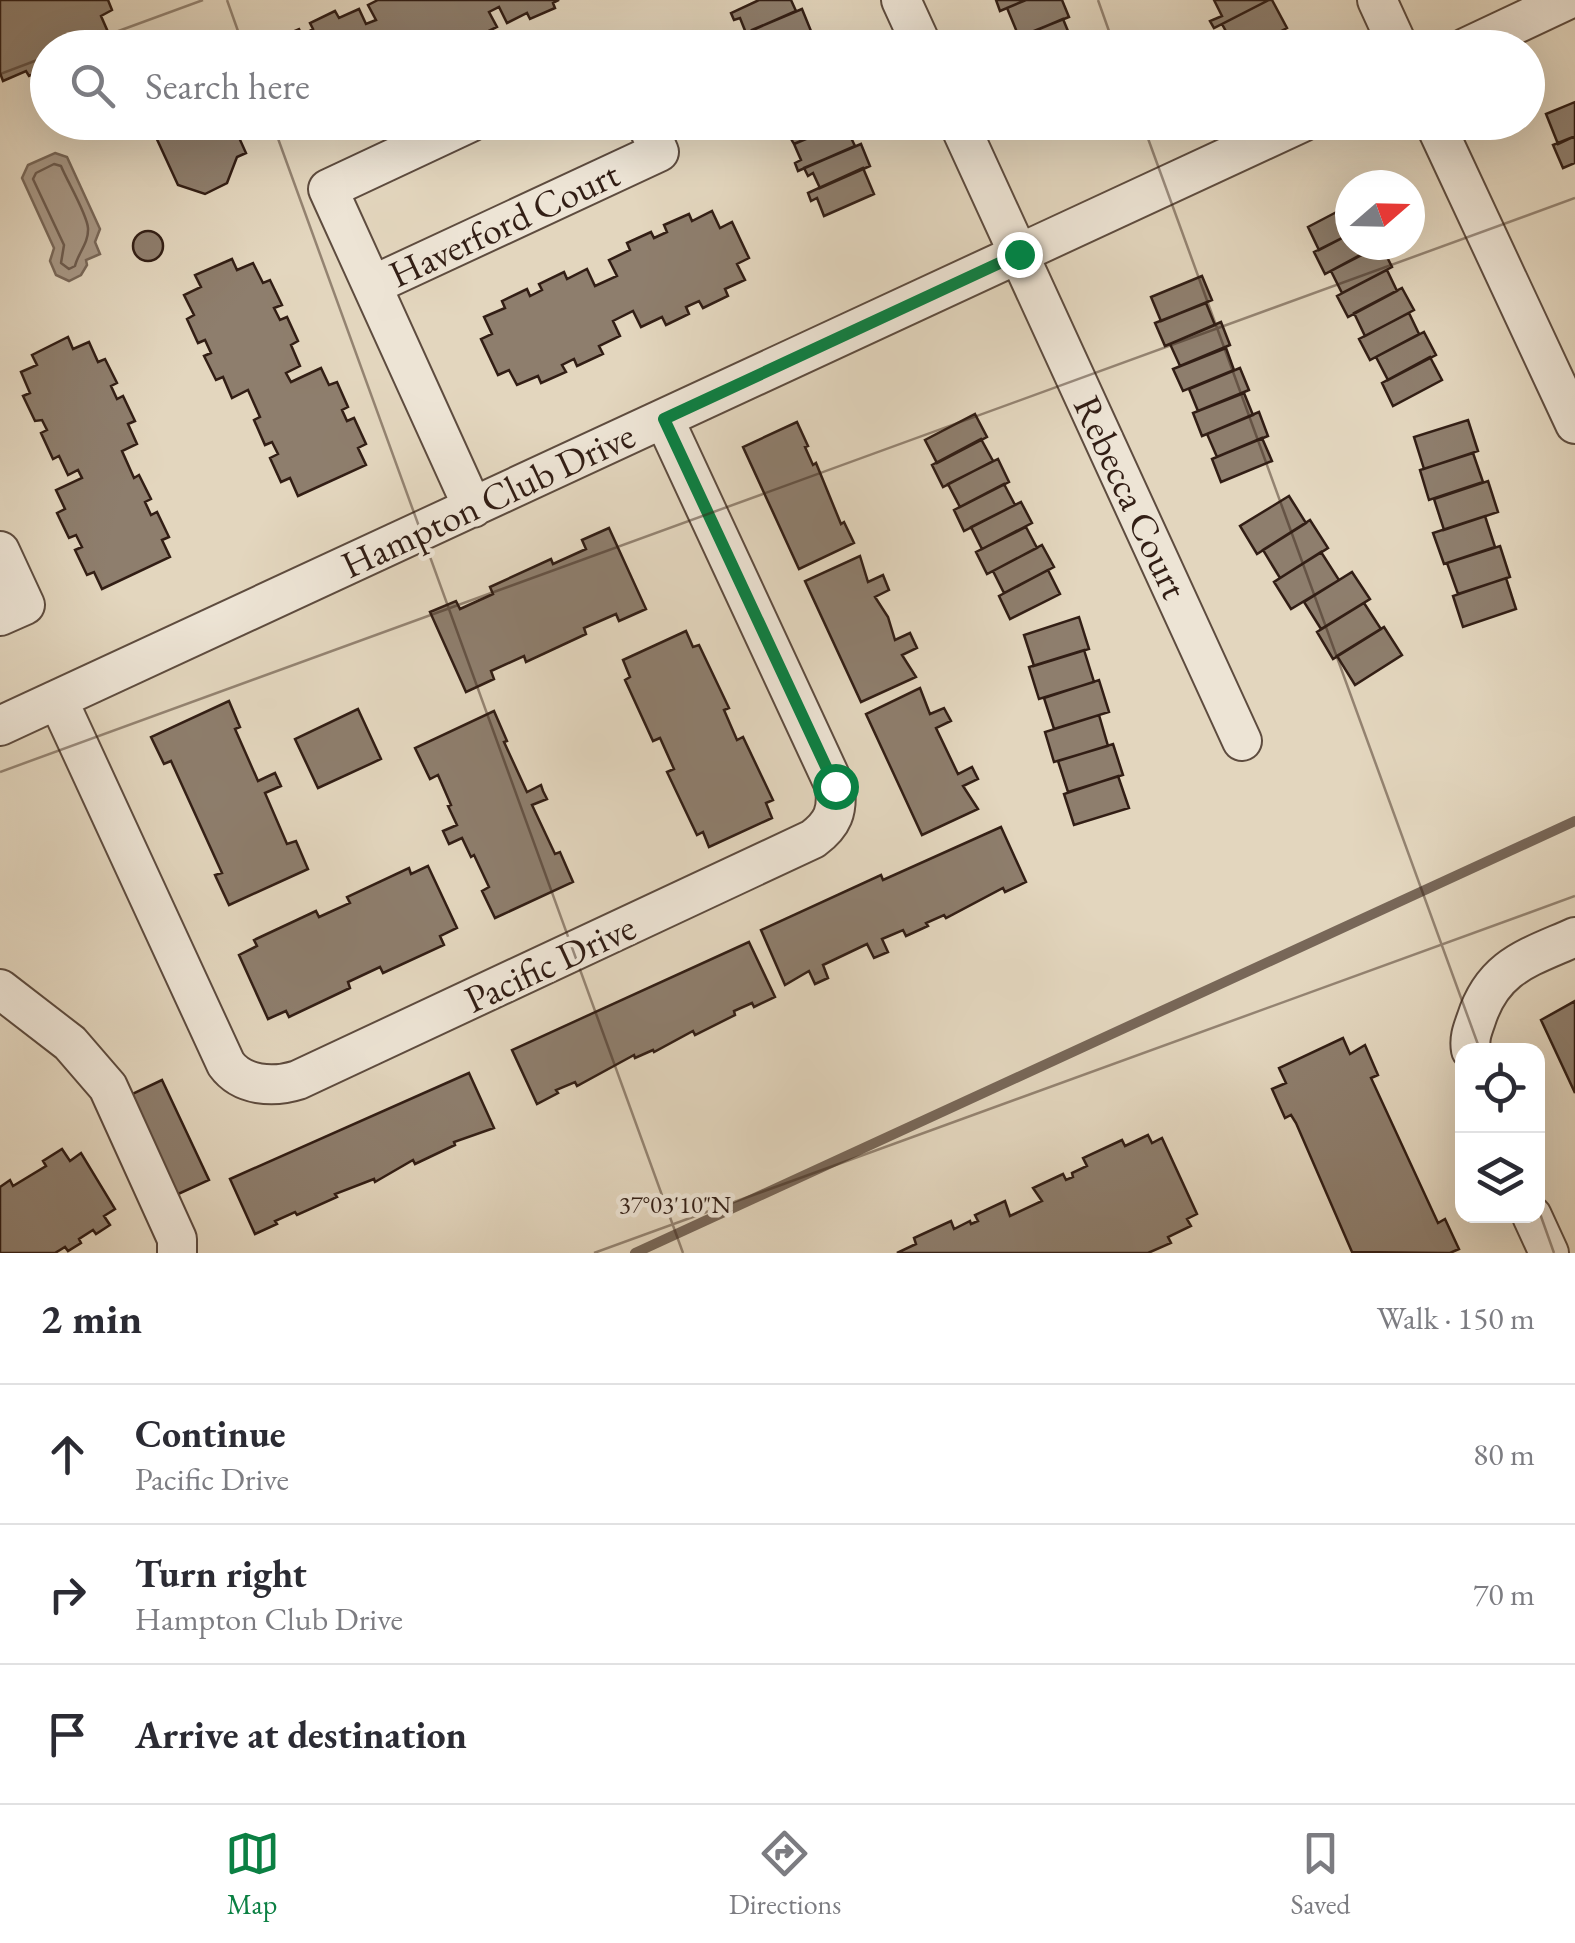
<!DOCTYPE html>
<html lang="en">
<head>
<meta charset="utf-8">
<style>
  :root { --surface:#fff; --page:#f7f7f7; --text:#2b2b33; --muted:#7c7c81; --line:#e1e1e2; --accent:#0b8043 }
  body { margin:0; font-family:"EB Garamond",serif; background:var(--page); color:var(--text) }
  .controls { position:absolute; right:30px; bottom:30px; display:grid; overflow:hidden; border-radius:20px; box-shadow:0 10px 40px #0002 }
  .controls button { width:90px; height:90px; display:grid; place-items:center; padding:0; border:0; border-bottom:2px solid var(--line); background:var(--surface); color:var(--text); font:50px sans-serif }
  .compass { position:absolute; left:1335px; top:170px; width:90px; height:90px; border-radius:50%; background:var(--surface); box-shadow:0 10px 40px #0002; rotate:70deg }
  .stop { position:absolute; width:30px; height:30px; margin:-22px; border:8px solid #0b8043; border-radius:50%; background:#fff }
  .stop.end { background:#0b8043; border-color:#fff; box-shadow:0 2px 10px #0008 }
  .list { margin:0; padding:0; list-style:none }
  h2 { display:flex; justify-content:space-between; align-items:center; height:130px; margin:0; padding:0 40px; font-size:42px }
  h2 small { font-size:32px; font-weight:400; color:var(--muted) }
  .list li { display:grid; grid-template-columns:65px 1fr auto; gap:30px; align-items:center; box-sizing:border-box; height:140px; padding:0 40px; border-top:2px solid var(--line) }
  .list b { display:block; font-size:38px; white-space:nowrap }
  .list p { margin:0; font-size:32px; white-space:nowrap; color:var(--muted) }
  .list em { font-size:32px; font-style:normal; color:var(--muted) }
  .icon { flex:none; width:55px; height:55px; fill:none; stroke:currentColor; stroke-width:2; stroke-linecap:round; stroke-linejoin:round }
  .map { position:relative; flex:none; width:1575px; height:1253px; overflow:hidden }
  .search { position:absolute; background:var(--surface); box-shadow:0 10px 40px #0002; left:30px; right:30px; top:30px; height:110px; display:flex; align-items:center; gap:25px; box-sizing:border-box; padding:0 35px; border-radius:55px; color:var(--muted); font-size:38px }
  .sheet { height:550px; background:var(--surface) }
  nav { display:flex; justify-content:space-around; align-items:center; box-sizing:border-box; height:140px; border-top:2px solid var(--line); background:var(--surface); font-size:28px; color:var(--muted) }
  nav a { display:grid; justify-items:center; gap:5px }
  nav .on { color:var(--accent) }
  .map>svg:first-child { display:block }
  .water { fill:#a79785; stroke:#786758; stroke-width:2.5 }
  .lines { fill:none; stroke-linecap:round; stroke-linejoin:round }
  .shore { stroke:#6c5a4d; stroke-width:2.5 }
  .stream { stroke:#786758; stroke-width:10 }
  .building { fill:#8e7e6d; stroke:#321e15; stroke-width:2.5 }
  .minor-casing { stroke:#5e4c3f; stroke-width:42 }
  .minor { stroke:#ede4d5; stroke-width:38 }
  .route { stroke:#0b8043; stroke-width:12 }
  .ticks { fill:none; stroke:#321e15; stroke-width:2.5; stroke-opacity:0.45 }
  .labels { text-anchor:middle; stroke-width:9; stroke-linejoin:round; paint-order:stroke }
  .street-label { font-size:38px; fill:#321e15; stroke:#ede4d5 }
  .ticks-label { font-size:25px; text-anchor:middle; fill:#321e15; stroke:#ede4d5; stroke-width:9; stroke-linejoin:round; paint-order:stroke }
</style>
</head>
<body>
<div class="map">
<svg width="1575" height="1253" viewBox="0 0 1575 1253">
  <rect width="100%" height="100%" fill="#e3d6be"/>
  <filter id="stains"><feTurbulence type="fractalNoise" baseFrequency=".002" numOctaves="4"/><feColorMatrix values="0 0 0 0 .2 0 0 0 0 .09 0 0 0 0 .02 0 0 0 .5 -.17"/></filter>
  <radialGradient id="worn" r=".72"><stop offset=".6" stop-color="#630" stop-opacity="0"/><stop offset="1" stop-color="#630" stop-opacity=".3"/></radialGradient>
  <!-- water -->
  <path class="water" d="M55 153 67 157 100 229 95 242 100 254 86 260 87 265 81 275 69 281 56 275 50 261 54 248 22 178 28 165Z"/>
  <g class="lines">
    <!-- shore -->
    <path class="shore" d="M54 164 61 166C67 181 87 214 88 228 89 243 78 253 75 266L69 269 61 263 64 245 33 179 36 173Z"/>
    <!-- stream -->
    <path class="stream" d="M635 1253 1575 821"/>
  </g>
  <!-- building -->
  <path class="building" d="M0 0H108L112 10 101 16 108 32 88 42 90 48H48V68L29 76 26 71 3 81 0 73Z
    M378 0H559L553 3 555 8 530 19 527 13 507 23 499 7 489 12 497 27 480 35 483 42 470 48H275L274 40 299 29 302 35 313 29 310 23 335 11 339 18 359 9 366 24 376 20 368 5Z
    M759 0H791L796 11 746 33 740 18 734 20 731 13Z
    M996 0H1026L1000 11Z
    M1026 0H1062L1069 17 1019 37 1007 8Z
    M1214 0H1269L1214 28 1210 21 1222 16Z
    M1269 0H1272L1287 28 1249 48H1231L1234 46 1222 24Z
    M802 9 811 31 772 48H752L758 44 752 30Z
    M1063 19 1075 48H1014L1011 41Z
    M806 33 812 48H772Z
    M1575 102V136L1558 144 1546 114Z
    M149 122H232L246 153 237 157 227 183 205 194 178 185Z
    M791 122H844L794 144 790 137 796 134Z
    M844 123 855 146 798 171 795 163 801 160 794 144Z
    M1575 136V163L1563 168 1553 145Z
    M861 144 870 166 820 188 813 173 808 176 804 168Z
    M863 168 874 194 824 216 817 198 811 201 808 193Z
    M1350 205V234L1319 250 1308 227Z
    M712 211 720 228 732 222 749 258 737 264 745 280 725 289 728 296 703 308 699 301 686 307 689 314 666 325 662 317 641 327 633 311 613 321 620 336 599 346 603 354 577 366 574 359 562 365 566 372 541 383 538 376 517 385 509 370 498 375 481 339 492 334 484 317 505 308 502 301 527 289 530 296 542 290 539 284 564 272 567 279 587 269 595 286 617 276 609 260 630 250 627 243 651 232 654 238 667 232 664 225 689 214 692 221Z
    M133 246a15 15 0 1 1 30 0a15 15 0 1 1-30 0Z
    M1350 234V245L1375 247 1325 274 1314 252Z
    M1381 245 1392 267 1342 293 1331 271Z
    M232 259 237 270 253 263 263 283 270 280 282 305 274 308 280 320 287 317 298 341 291 345 300 366 286 373 291 382 321 368 329 385 337 382 348 407 342 410 347 421 354 418 366 444 358 448 366 465 298 496 290 478 281 482 270 458 278 454 272 442 265 445 254 420 260 417 248 390 232 398 223 377 216 380 204 356 211 353 205 340 198 343 187 319 194 315 184 295 201 287 195 275Z
    M1387 270 1397 291 1348 317 1337 296Z
    M1202 276 1212 300 1161 321 1151 297Z
    M1402 288 1414 310 1365 336 1354 313Z
    M1206 303 1215 325 1165 346 1155 323Z
    M1409 313 1419 334 1370 360 1359 339Z
    M1221 322 1230 345 1180 366 1170 344Z
    M1424 332 1436 355 1388 380 1376 357Z
    M68 337 73 349 89 342 98 362 105 359 117 383 111 386 117 399 123 396 135 421 128 424 137 444 122 451 134 478 139 475 151 499 145 502 151 515 157 512 169 537 162 540 170 557 102 589 94 572 87 575 75 550 82 547 76 535 69 538 57 513 65 509 56 490 82 478 78 470 68 475 59 456 53 459 41 433 47 430 42 420 35 421 23 396 30 393 21 372 37 365 32 355Z
    M1226 348 1234 370 1183 391 1173 369Z
    M1430 357 1442 380 1393 406 1382 383Z
    M1240 368 1249 390 1198 411 1189 389Z
    M1244 393 1253 415 1202 436 1193 413Z
    M1259 412 1268 436 1217 457 1207 434Z
    M975 414 987 437 937 463 925 440Z
    M1468 420 1478 451 1424 469 1414 437Z
    M797 422 808 446 805 447 813 465 816 463 841 524 844 522 854 543 799 569 743 447Z
    M1262 438 1272 461 1221 482 1212 459Z
    M981 439 993 461 943 487 932 465Z
    M1473 453 1483 482 1429 500 1420 470Z
    M998 459 1009 482 960 507 948 484Z
    M1488 481 1498 512 1444 530 1434 499Z
    M1004 484 1015 505 964 531 954 510Z
    M1289 496 1306 523 1257 554 1240 526Z
    M1021 502 1032 523 982 549 971 527Z
    M1485 516 1495 547 1444 564 1433 533Z
    M1310 520 1328 548 1280 578 1263 550Z
    M1026 527 1037 548 987 574 976 552Z
    M609 528 646 609 619 621 616 614 584 628 586 634 526 662 524 656 491 671 494 679 466 692 430 612 456 601 460 609 493 594 490 587 551 559 553 564 586 549 582 540Z
    M1042 545 1054 567 1004 593 993 571Z
    M1500 546 1510 577 1458 594 1447 563Z
    M1321 552 1339 580 1291 609 1274 582Z
    M860 556 868 582 883 575 889 590 875 597 888 617 895 640 910 633 917 648 902 655 916 677 861 702 805 581Z
    M1048 570 1060 594 1010 619 999 596Z
    M1352 572 1370 599 1321 629 1304 602Z
    M1506 578 1516 609 1463 627 1453 596Z
    M1364 603 1381 629 1333 659 1317 632Z
    M1079 617 1089 649 1034 666 1024 635Z
    M1384 627 1402 655 1355 685 1337 656Z
    M686 631 693 647 699 645 729 708 724 710 737 740 743 737 773 800 766 803 772 818 709 847 703 832 697 835 667 772 674 769 660 738 653 741 625 680 630 677 623 660Z
    M1084 650 1094 682 1039 699 1029 667Z
    M1099 680 1109 712 1054 729 1044 698Z
    M920 688 930 714 944 708 951 721 936 728 958 774 972 767 978 779 963 786 978 809 922 835 866 714Z
    M229 701 240 727 235 729 258 781 275 773 281 786 265 793 287 844 296 841 308 869 229 905 215 875 222 873 171 761 164 764 151 737Z
    M358 709 381 759 318 788 295 739Z
    M494 711 507 741 504 742 527 792 541 785 543 791 547 799 532 805 555 854 560 852 573 882 495 918 482 891 489 887 474 855 471 857 462 838 449 844 443 831 457 825 448 806 451 805 438 775 430 779 415 748Z
    M1099 715 1108 746 1054 762 1045 732Z
    M1113 744 1123 775 1068 792 1058 761Z
    M1118 776 1129 808 1074 825 1064 794Z
    M1001 827 1026 882 1005 892 1003 888 946 918 944 915 926 923 928 926 906 936 903 930 882 939 888 952 874 958 867 944 823 965 828 978 815 984 809 971 785 985 761 930 881 875 883 880Z
    M428 866 457 928 440 936 444 945 383 973 380 967 348 982 350 988 289 1017 286 1011 268 1019 239 955 257 946 254 940 316 911 319 917 350 903 347 897 409 868 411 874Z
    M749 942 775 997 754 1007 752 1003 734 1011 735 1015 695 1035 693 1031 654 1052 653 1050 635 1058 634 1055 577 1086 575 1082 556 1090 558 1093 537 1104 512 1050Z
    M1575 1001V1093L1541 1020Z
    M1343 1038 1350 1054 1365 1045 1378 1075 1371 1078 1438 1223 1445 1219 1459 1249 1450 1253 1352 1252 1296 1123 1291 1115 1285 1118 1272 1089 1286 1083 1279 1068Z
    M469 1073 494 1128 454 1142 455 1145 415 1164 413 1160 375 1182 374 1179 335 1194 337 1197 297 1215 295 1212 275 1221 277 1224 255 1234 230 1179Z
    M162 1080 209 1180 176 1195 130 1095Z
    M1148 1135 1152 1143 1162 1138 1197 1214 1187 1219 1191 1226 1168 1237 1171 1243 1148 1253H897L916 1244 914 1238 951 1221 954 1229 970 1221 971 1224 978 1221 975 1215 1005 1201 1010 1216 1042 1201 1033 1188 1063 1174 1066 1180 1073 1177 1072 1173 1087 1166 1083 1158 1122 1140 1125 1146Z
    M62 1149 70 1161 81 1153 115 1209 104 1216 110 1225 96 1234 93 1230 79 1239 81 1243 68 1251 65 1247 55 1253H0V1187L10 1180 13 1186 46 1166 43 1161Z"/>
  <g class="lines">
    <defs>
      <path id="minor" d="M901 0 923 48
        M1377 0 1399 48
        M1465 48 1567 0
        M471 122 328 189 473 508
        M958 122 1242 741
        M1434 122 1575 424
        M373 285 659 152 646 122
        M0 551 25 605 0 616
        M58 700 226 1064C242 1086 273 1088 298 1080L813 839C833 824 838 811 835 787L664 419
        M0 726 1303 122
        M0 989 70 1043 108 1087 177 1239V1253
        M1471 1050C1469 1039 1472 1031 1476 1020 1493 966 1528 958 1575 937
        M1532 1216 1549 1253"/>
    </defs>
    <!-- minor casing -->
    <use href="#minor" class="minor-casing"/>
    <!-- minor -->
    <use href="#minor" class="minor"/>
  </g>
  <g class="lines">
    <!-- route -->
    <path class="route" d="M835 786 664 419 1019 254"/>
  </g>
  <!-- ticks -->
  <path class="ticks" d="M227 0 244 48M1098 0 1115 48M72 48 203 0M0 74 48 56M272 122 683 1253M1142 122 1480 1050M0 772 1575 198M1538 1208 1554 1253M594 1253 1575 896"/>
  <g class="labels">
    <!-- street labels -->
    <g class="street-label">
      <text transform="translate(504 224) rotate(-25)" y="13">Haverford Court</text>
      <text transform="translate(1131 497) rotate(65)" y="13">Rebecca Court</text>
      <text transform="translate(488 500) rotate(-25)" y="13">Hampton Club Drive</text>
      <text transform="translate(550 963) rotate(-25)" y="13">Pacific Drive</text>
    </g>
  </g>
  <g class="ticks-label">
    <text x="675" y="1213">37°03'10"N</text>
  </g>
  <rect width="100%" height="100%" filter="url(#stains)"/>
  <rect width="100%" height="100%" fill="url(#worn)"/>
</svg>
<div class="controls">
<button><svg class="icon" aria-label="locate" viewBox="0 0 24 24"><circle cx="12" cy="12" r="6"/><path d="M12 2v4M12 18v4M2 12h4M18 12h4"/></svg></button>
<button><svg class="icon" aria-label="layers" viewBox="0 0 24 24"><path d="M12 4l9 5-9 5-9-5zM3 14l9 5 9-5"/></svg></button>
</div>
<svg class="compass" viewBox="-18 -18 36 36"><path d="M0-13l5 13h-10z" fill="#e53935"/><path d="M0 13l5-13h-10z" fill="#7c7c81"/></svg>
<div class="stop" style="left:835px;top:786px"></div>
<div class="stop end" style="left:1019px;top:254px"></div>
<div class="search"><svg class="icon" aria-label="search" viewBox="0 0 24 24"><circle cx="10" cy="10" r="6"/><path d="M15 15l6 6"/></svg>Search here</div>
</div>
<section class="sheet">
<h2>2 min<small>Walk · 150 m</small></h2>
<ul class="list">
<li><svg class="icon" aria-label="ahead" viewBox="0 0 24 24"><path d="M12 20V5M6 11l6-6 6 6"/></svg><div><b>Continue</b><p>Pacific Drive</p></div><em>80 m</em></li>
<li><svg class="icon" aria-label="right" viewBox="0 0 24 24"><path d="M7 20v-9h11M14 6l5 5-5 5"/></svg><div><b>Turn right</b><p>Hampton Club Drive</p></div><em>70 m</em></li>
<li><svg class="icon" aria-label="arrive" viewBox="0 0 24 24"><path d="M6 21V4h12l-3 4 3 4H6"/></svg><div><b>Arrive at destination</b></div></li>
</ul>
</section>
<nav>
<a class="on"><svg class="icon" aria-label="map" viewBox="0 0 24 24"><path d="M3 6l6-2 6 2 6-2v14l-6 2-6-2-6 2zM9 4v14M15 6v14"/></svg>Map</a>
<a><svg class="icon" aria-label="directions" viewBox="0 0 24 24"><path d="M12 3l9 9-9 9-9-9zM9 14v-3h6M13 9l2 2-2 2"/></svg>Directions</a>
<a><svg class="icon" aria-label="saved" viewBox="0 0 24 24"><path d="M7 4h10v16l-5-4-5 4z"/></svg>Saved</a>
</nav>
</body>
</html>
